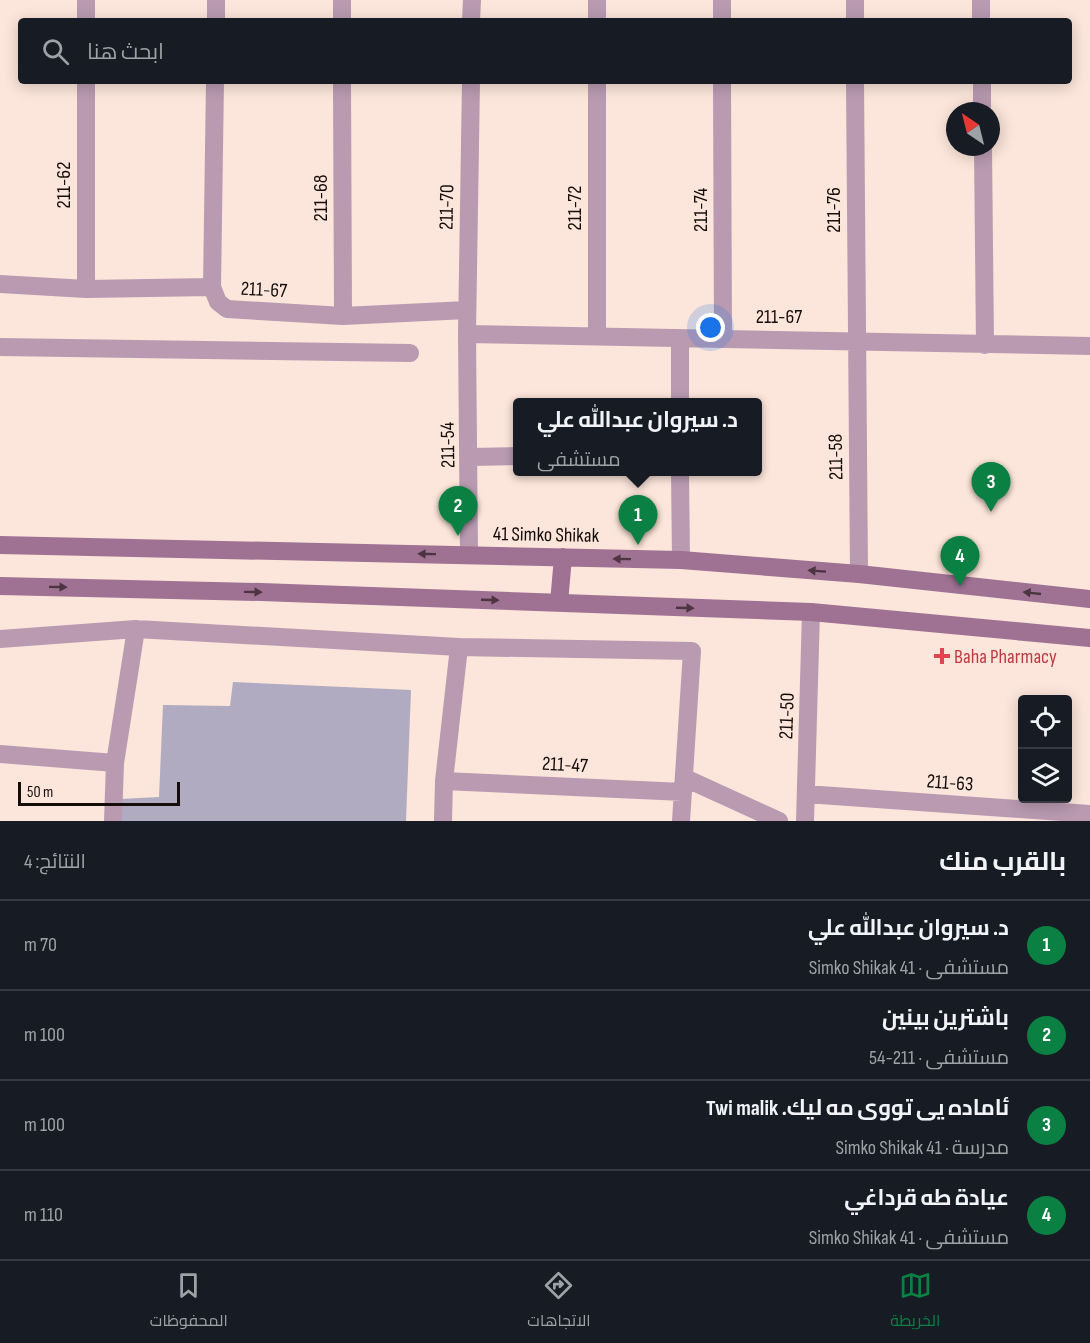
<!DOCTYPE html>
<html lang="ar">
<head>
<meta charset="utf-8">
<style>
  :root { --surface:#171b24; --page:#242831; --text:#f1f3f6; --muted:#9ea1a6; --line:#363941; --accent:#0b8043 }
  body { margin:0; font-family:"Sofia Sans Condensed",Cairo,sans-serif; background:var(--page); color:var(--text); direction:rtl }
  .controls { position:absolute; right:18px; bottom:18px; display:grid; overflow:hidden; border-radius:6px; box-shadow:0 3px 15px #0003 }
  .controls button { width:54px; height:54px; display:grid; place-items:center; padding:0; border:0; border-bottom:2px solid var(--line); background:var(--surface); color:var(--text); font:30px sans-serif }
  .compass { position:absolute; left:946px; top:102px; width:54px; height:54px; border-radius:50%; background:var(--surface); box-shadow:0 3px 15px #0003; rotate:325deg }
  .scale { position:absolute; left:18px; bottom:15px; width:162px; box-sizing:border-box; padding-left:6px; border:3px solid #150d0a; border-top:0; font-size:16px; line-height:21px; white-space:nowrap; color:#150d0a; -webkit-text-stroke:4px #fce5da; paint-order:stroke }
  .you { position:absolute; left:711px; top:328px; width:21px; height:21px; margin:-15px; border:4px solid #fff; border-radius:50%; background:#1a73e8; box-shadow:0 0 0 9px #1a73e833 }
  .badge { display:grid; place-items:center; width:39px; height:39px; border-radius:50%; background:var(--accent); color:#fff; font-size:20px; font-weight:700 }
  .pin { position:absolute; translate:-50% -50px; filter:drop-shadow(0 2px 3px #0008) }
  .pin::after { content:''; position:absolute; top:32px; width:21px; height:18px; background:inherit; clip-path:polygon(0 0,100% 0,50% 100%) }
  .popup { position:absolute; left:513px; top:398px; width:249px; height:78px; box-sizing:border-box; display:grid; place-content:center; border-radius:6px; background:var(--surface); filter:drop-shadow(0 2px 4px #0005); font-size:20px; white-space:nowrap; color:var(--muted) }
  .popup b { font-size:22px; color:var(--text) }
  .popup::after { content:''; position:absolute; left:50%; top:100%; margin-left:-12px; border:12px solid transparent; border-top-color:var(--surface) }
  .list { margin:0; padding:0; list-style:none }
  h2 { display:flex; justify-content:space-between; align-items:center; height:78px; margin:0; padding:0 24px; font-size:26px }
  h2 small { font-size:20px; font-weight:400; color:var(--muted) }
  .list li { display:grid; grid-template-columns:39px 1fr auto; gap:18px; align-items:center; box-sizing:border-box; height:90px; padding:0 24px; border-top:2px solid var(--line) }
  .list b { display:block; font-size:22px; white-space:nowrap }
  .list p { margin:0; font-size:20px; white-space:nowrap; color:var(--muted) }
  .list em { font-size:20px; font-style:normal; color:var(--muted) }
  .icon { flex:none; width:33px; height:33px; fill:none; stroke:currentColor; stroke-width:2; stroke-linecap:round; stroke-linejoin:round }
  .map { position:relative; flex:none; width:1090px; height:821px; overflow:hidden; direction:ltr }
  .search { position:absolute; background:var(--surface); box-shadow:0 3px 15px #0003; left:18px; right:18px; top:18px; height:66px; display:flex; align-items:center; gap:15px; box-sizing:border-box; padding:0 21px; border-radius:6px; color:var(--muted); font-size:22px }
  .sheet { height:438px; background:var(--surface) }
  nav { display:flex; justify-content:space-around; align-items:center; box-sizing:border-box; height:84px; border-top:2px solid var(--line); background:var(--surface); font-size:16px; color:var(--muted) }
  nav a { display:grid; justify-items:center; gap:3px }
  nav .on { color:var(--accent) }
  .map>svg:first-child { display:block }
  .building { fill:#b0abc0 }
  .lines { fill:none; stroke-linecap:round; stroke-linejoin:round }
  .minor { stroke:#b99ab1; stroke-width:18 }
  .secondary { stroke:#9f7294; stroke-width:18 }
  .oneway { fill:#4c3541 }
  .health-dot { fill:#e0444e; stroke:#fce5da; stroke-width:2 }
  .labels { text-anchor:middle; stroke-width:4.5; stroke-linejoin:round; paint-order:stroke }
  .street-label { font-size:20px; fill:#150d0a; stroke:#fce5da }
  .health-label { font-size:20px; fill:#be3a42; stroke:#fce5da; text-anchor:start }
</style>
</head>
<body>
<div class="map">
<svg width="1090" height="821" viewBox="0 0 1090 821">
  <rect width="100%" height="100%" fill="#fce5da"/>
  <!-- building -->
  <path class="building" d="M233 682 411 690 406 821H119L120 799 159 797 163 705 230 706Z"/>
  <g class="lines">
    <!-- minor -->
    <path class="minor" d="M342 0V21
      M597 0V21
      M722 0V21
      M855 0V21
      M981 0V21
      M86 21V0
      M216 21V0
      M471 21 472 0
      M342 81 343 316
      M597 81V335
      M722 81 723 338
      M855 81 859 574
      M982 81V111
      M983 147 985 345
      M0 284 86 289 212 287 218 302 227 309 343 316 467 310
      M212 287 215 81
      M86 289V81
      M467 334 1090 346
      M0 347 410 353
      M680 402V340
      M470 457 518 456
      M680 472 681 560
      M469 555 467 334 471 81
      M0 639 136 629 459 647 692 651 681 821
      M0 754 115 763
      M685 778 779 821
      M444 781 683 792
      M806 794 1090 814
      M113 821 115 763 136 629
      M443 821 444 781 459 647
      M805 821 811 612"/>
    <!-- secondary -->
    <path class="secondary" d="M0 545 681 560 859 574 1090 599
      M0 586 261 592 811 612 1090 638
      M559 603 563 557"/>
  </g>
  <!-- one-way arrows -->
  <defs><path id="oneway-solid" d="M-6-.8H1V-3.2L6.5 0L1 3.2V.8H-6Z" transform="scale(1.5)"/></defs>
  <g class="oneway">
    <use href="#oneway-solid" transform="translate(427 554) rotate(-179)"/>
    <use href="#oneway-solid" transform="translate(622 559) rotate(-179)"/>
    <use href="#oneway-solid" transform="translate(817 571) rotate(-176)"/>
    <use href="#oneway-solid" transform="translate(58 587) rotate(1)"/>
    <use href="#oneway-solid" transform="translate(253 592) rotate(1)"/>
    <use href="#oneway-solid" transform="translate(1032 593) rotate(-174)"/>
    <use href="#oneway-solid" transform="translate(490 600) rotate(2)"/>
    <use href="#oneway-solid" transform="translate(685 608) rotate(2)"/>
  </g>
  <!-- markers -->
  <path class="health-dot" d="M939 647h6v6h6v6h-6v6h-6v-6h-6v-6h6z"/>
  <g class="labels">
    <!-- street labels -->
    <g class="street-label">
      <text transform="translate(63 185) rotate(-90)" y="7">211-62</text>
      <text transform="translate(320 198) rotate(-90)" y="7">211-68</text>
      <text transform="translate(446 207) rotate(-89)" y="7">211-70</text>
      <text transform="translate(574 208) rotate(-90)" y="7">211-72</text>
      <text transform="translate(700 210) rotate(-90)" y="7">211-74</text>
      <text transform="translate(833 210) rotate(-90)" y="7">211-76</text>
      <text transform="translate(264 289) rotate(3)" y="7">211-67</text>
      <text x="779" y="323">211-67</text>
      <text transform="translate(447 445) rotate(-91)" y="7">211-54</text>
      <text transform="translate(835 457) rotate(-91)" y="7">211-58</text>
      <text transform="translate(546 534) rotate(1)" y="7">41 Simko Shikak</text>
      <text transform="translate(786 716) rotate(-88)" y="7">211-50</text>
      <text transform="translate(565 764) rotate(3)" y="7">211-47</text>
      <text transform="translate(950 782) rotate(4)" y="7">211-63</text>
    </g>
    <!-- health labels -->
    <g class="health-label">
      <text x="954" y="663">Baha Pharmacy</text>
    </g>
  </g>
</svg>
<div class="controls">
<button><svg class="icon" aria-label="locate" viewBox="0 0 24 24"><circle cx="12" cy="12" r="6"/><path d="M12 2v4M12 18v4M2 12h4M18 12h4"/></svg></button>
<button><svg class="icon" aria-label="layers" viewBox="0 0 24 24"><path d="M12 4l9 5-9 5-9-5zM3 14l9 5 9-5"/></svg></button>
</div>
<svg class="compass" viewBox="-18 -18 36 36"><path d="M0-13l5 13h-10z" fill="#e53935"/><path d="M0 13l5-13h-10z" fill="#9ea1a6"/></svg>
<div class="scale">50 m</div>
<div class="you"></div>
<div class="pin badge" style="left:638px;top:545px">1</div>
<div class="popup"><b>د. سيروان عبدالله علي</b>مستشفى</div>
<div class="pin badge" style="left:458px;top:536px">2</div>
<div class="pin badge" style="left:991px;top:512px">3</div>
<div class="pin badge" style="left:960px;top:586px">4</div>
<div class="search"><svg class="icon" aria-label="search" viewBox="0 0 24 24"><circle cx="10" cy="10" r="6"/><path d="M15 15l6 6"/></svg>ابحث هنا</div>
</div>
<section class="sheet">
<h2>بالقرب منك<small>النتائج: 4</small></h2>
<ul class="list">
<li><span class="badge">1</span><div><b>د. سيروان عبدالله علي</b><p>مستشفى · 41 Simko Shikak</p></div><em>70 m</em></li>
<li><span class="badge">2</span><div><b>باشترين بينين</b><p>مستشفى · 211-54</p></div><em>100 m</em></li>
<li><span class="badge">3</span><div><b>ئاماده يى تووى مه ليك. Twi malik</b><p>مدرسة · 41 Simko Shikak</p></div><em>100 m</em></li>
<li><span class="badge">4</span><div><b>عيادة طه قرداغي</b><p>مستشفى · 41 Simko Shikak</p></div><em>110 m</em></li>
</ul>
</section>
<nav>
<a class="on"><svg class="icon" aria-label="map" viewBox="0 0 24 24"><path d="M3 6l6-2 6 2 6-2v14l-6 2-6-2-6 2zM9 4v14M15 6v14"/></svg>الخريطة</a>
<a><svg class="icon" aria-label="directions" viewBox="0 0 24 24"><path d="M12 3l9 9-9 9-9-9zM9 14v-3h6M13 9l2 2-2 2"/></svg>الاتجاهات</a>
<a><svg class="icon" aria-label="saved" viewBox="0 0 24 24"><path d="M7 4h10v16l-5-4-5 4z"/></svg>المحفوظات</a>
</nav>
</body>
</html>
